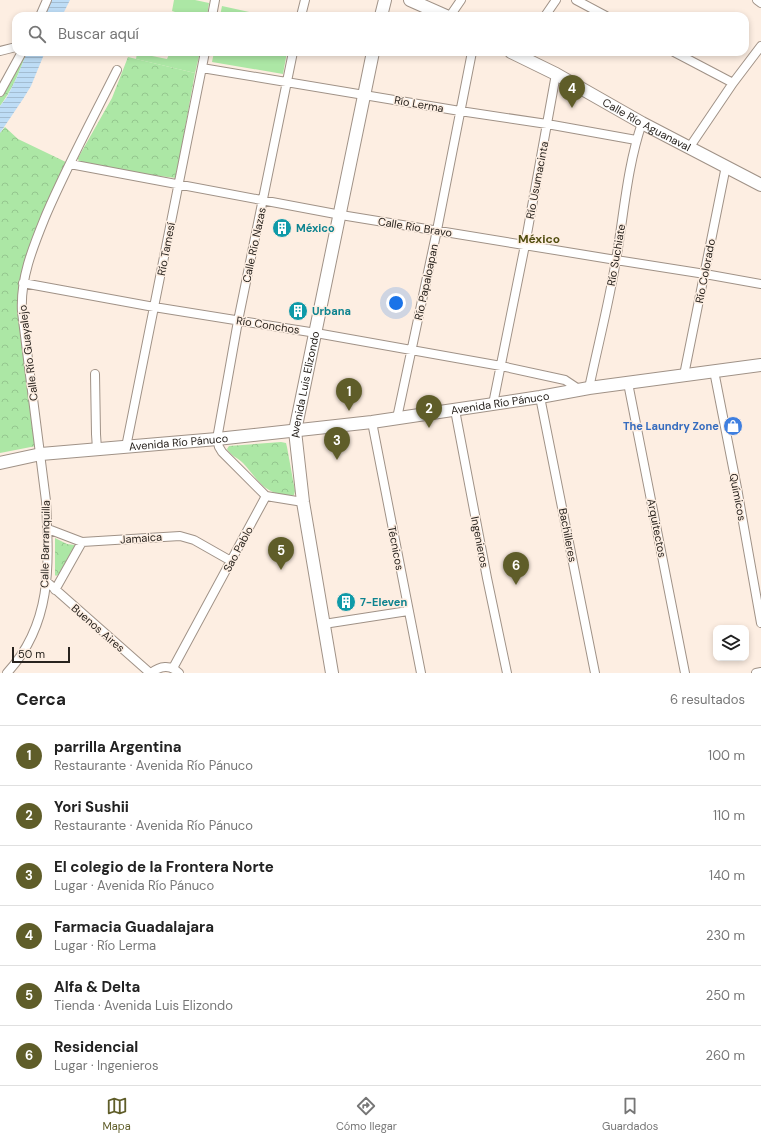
<!DOCTYPE html>
<html lang="es">
<head>
<meta charset="utf-8">
<style>
  :root { --surface:#fff; --page:#f2f2f2; --text:#222; --muted:#767676; --line:#e0e0e0; --accent:#5f5d29 }
  body { margin:0; font-family:"DM Sans",sans-serif; background:var(--page); color:var(--text) }
  .controls { position:absolute; right:12px; bottom:12px; display:grid; overflow:hidden; border-radius:8px; box-shadow:0 2px 6px #0003 }
  .controls button { width:36px; height:36px; display:grid; place-items:center; padding:0; border:0; border-bottom:1px solid var(--line); background:var(--surface); color:var(--text); font:20px sans-serif }
  .scale { position:absolute; left:12px; bottom:10px; width:58px; box-sizing:border-box; padding-left:4px; border:2px solid #28231e; border-top:0; font-size:11px; line-height:14px; white-space:nowrap; color:#28231e; -webkit-text-stroke:3px #fdeee2; paint-order:stroke }
  .you { position:absolute; left:396px; top:303px; width:14px; height:14px; margin:-10px; border:3px solid #fff; border-radius:50%; background:#1a73e8; box-shadow:0 0 0 6px #1a73e833 }
  .badge { display:grid; place-items:center; width:26px; height:26px; border-radius:50%; background:var(--accent); color:#fff; font-size:13px; font-weight:700 }
  .pin { position:absolute; translate:-50% -33px; filter:drop-shadow(0 1px 2px #0008) }
  .pin::after { content:''; position:absolute; top:21px; width:14px; height:12px; background:inherit; clip-path:polygon(0 0,100% 0,50% 100%) }
  .list { margin:0; padding:0; list-style:none }
  h2 { display:flex; justify-content:space-between; align-items:center; height:52px; margin:0; padding:0 16px; font-size:17px }
  h2 small { font-size:13px; font-weight:400; color:var(--muted) }
  .list li { display:grid; grid-template-columns:26px 1fr auto; gap:12px; align-items:center; box-sizing:border-box; height:60px; padding:0 16px; border-top:1px solid var(--line) }
  .list b { display:block; font-size:15px; white-space:nowrap }
  .list p { margin:0; font-size:13px; white-space:nowrap; color:var(--muted) }
  .list em { font-size:13px; font-style:normal; color:var(--muted) }
  .icon { flex:none; width:22px; height:22px; fill:none; stroke:currentColor; stroke-width:2; stroke-linecap:round; stroke-linejoin:round }
  .map { position:relative; flex:none; width:761px; height:673px; overflow:hidden }
  .search { position:absolute; background:var(--surface); box-shadow:0 2px 6px #0003; left:12px; right:12px; top:12px; height:44px; display:flex; align-items:center; gap:10px; box-sizing:border-box; padding:0 14px; border-radius:12px; color:var(--muted); font-size:15px }
  .sheet { height:412px; background:var(--surface) }
  nav { display:flex; justify-content:space-around; align-items:center; box-sizing:border-box; height:56px; border-top:1px solid var(--line); background:var(--surface); font-size:11px; color:var(--muted) }
  nav a { display:grid; justify-items:center; gap:2px }
  nav .on { color:var(--accent) }
  .map>svg:first-child { display:block }
  .green { fill:#ace7a5 }
  .park { fill:url(#park-crowns) }
  .water { fill:url(#water-rules) }
  .lines { fill:none; stroke-linecap:round; stroke-linejoin:round }
  .street-casing { stroke:#a09287; stroke-width:10 }
  .secondary-casing { stroke:#a09287; stroke-width:14 }
  .street { stroke:#fff; stroke-width:8 }
  .secondary { stroke:#fff; stroke-width:12 }
  .labels { text-anchor:middle; stroke-width:3; stroke-linejoin:round; paint-order:stroke }
  .street-label { font-size:11px; fill:#28231e; stroke:#fdeee2 }
  .culture-label { font-size:11px; font-weight:bold; fill:#0d838f; stroke:#fdeee2; text-anchor:start }
  .shop-label { font-size:11px; font-weight:bold; fill:#366cbe; stroke:#fdeee2; text-anchor:end }
  .neighbourhood-label { font-size:12px; font-weight:bold; fill:#534f12; stroke:#fdeee2 }
</style>
</head>
<body>
<div class="map">
<svg width="761" height="673" viewBox="0 0 761 673">
  <defs>
    <pattern id="park-crowns" width="20" height="18" patternUnits="userSpaceOnUse"><rect width="20" height="18" fill="#ace7a5"/><path d="M2 6a3 3 0 1 1 6 0M12 15a3 3 0 1 1 6 0" fill="none" stroke="#94c68e"/></pattern>
    <pattern id="water-rules" width="6" height="5" patternUnits="userSpaceOnUse"><rect width="6" height="5" fill="#beddf6"/><path d="M0 2.5h6" fill="none" stroke="#a3bdd2"/></pattern>
  </defs>
  <rect width="100%" height="100%" fill="#fdeee2"/>
  <!-- green -->
  <path class="green" d="M174 0H195L209 3 207 16H174L175 12 172 11Z
    M222 6 267 16H220Z
    M170 52H200L195 73 136 59 137 53 167 59Z
    M214 52H287L283 74 212 62Z"/>
  <!-- park -->
  <path class="park" d="M22 52H27C20 71 12 90 0 106V92Z
    M128 57 195 73 176 178 127 172 79 163 78 158 112 98Z
    M5 127 18 139 70 164 23 283 36 446 0 453V133Z
    M281 442 286 443 287 447 295 491 294 495C290 497 286 496 282 495 262 491 256 477 243 463 238 458 230 455 227 449L229 446Z
    M55 538 67 544 75 545 59 574 56 576 55 575Z"/>
  <!-- water -->
  <path class="water" d="M51 0H70L62 16H43Z
    M27 52H45L31 86 23 99 0 133V106L7 97 17 77Z"/>
  <g class="lines">
    <defs>
      <path id="street" d="M576 0 606 16
        M757 0 761 3
        M40 16 47 0
        M212 16 215 0
        M301 16 305 0
        M450 16 461 0
        M545 16 556 0
        M0 51 16 47
        M674 52 733 83
        M202 68 460 111 547 124 636 140
        M0 92 22 52
        M689 148 733 83 761 46
        M70 164 341 215 616 260 705 274 761 284
        M23 283 154 307 316 333 501 366 565 380 580 390
        M714 371 737 488 761 623
        M95 374 96 434 97 449
        M684 375 726 166
        M628 383 685 673
        M589 388C598 345 609 303 616 260 624 214 627 167 642 123
        M540 397 595 673
        M493 404 525 245 556 74
        M455 410 487 578 507 673
        M397 418 437 230 472 52
        M372 422 421 673
        M126 447 205 52
        M266 496 222 452 219 447 217 439 238 321 293 52
        M266 496 303 502
        M48 529 82 542 180 536 194 540 231 561
        M47 582 150 673
        M55 590 82 542
        M324 624 408 611
        M173 668 266 496
        M7 673C53 623 49 564 46 501L22 312C20 278 33 247 46 215 67 166 93 118 117 70
        M151 673C160 666 170 664 179 673
        M756 673 761 672"/>
      <g id="secondary">
        <path d="M410 0 446 16"/>
        <path d="M381 16 385 0"/>
        <path id="s1" d="M511 52 556 74 642 123 761 185"/>
        <path id="s2" d="M0 463 41 454 217 439 372 422 540 397 589 388 761 365"/>
        <path id="s3" d="M332 673 303 502 295 431 373 52"/>
      </g>
    </defs>
    <!-- street casing -->
    <use href="#street" class="street-casing"/>
    <!-- secondary casing -->
    <use href="#secondary" class="secondary-casing"/>
    <!-- street -->
    <use href="#street" class="street"/>
    <!-- secondary -->
    <use href="#secondary" class="secondary"/>
  </g>
  <!-- icons -->
  <defs>
    <symbol id="building-disc" viewBox="-11 -11 22 22"><circle r="9.5" fill="#0f9aa8" stroke="#fdeee2"/><path d="M-4-6H4V6H1V3H-1V6H-4ZM-2.5-4.3h1.7v1.8h-1.7ZM.8-4.3h1.7v1.8H.8ZM-2.5-1h1.7V.8h-1.7ZM.8-1h1.7V.8H.8Z" fill="#fff"/></symbol>
    <symbol id="shop-disc" viewBox="-11 -11 22 22"><circle r="9.5" fill="#3f7fe0" stroke="#fdeee2"/><path d="M-5-2.5h2.3a2.7 3.5 0 0 1 5.4 0H5L5.5 6h-11ZM-1.5-2.5h3a1.5 2.3 0 0 0-3 0Z" fill="#fff"/></symbol>
  </defs>
  <g fill-rule="evenodd">
    <use href="#building-disc" x="271" y="217" width="22" height="22"/>
    <use href="#building-disc" x="287" y="300" width="22" height="22"/>
    <use href="#shop-disc" x="722" y="415" width="22" height="22"/>
    <use href="#building-disc" x="335" y="591" width="22" height="22"/>
  </g>
  <g class="labels">
    <!-- street labels -->
    <g class="street-label">
      <text transform="translate(419 104) rotate(10)" y="4">Río Lerma</text>
      <text dy="4" stroke="none"><textPath href="#s1" startOffset="154">Calle Río Aguanaval</textPath></text>
      <text transform="translate(537 180) rotate(-79)" y="4">Río Usumacinta</text>
      <text transform="translate(415 227) rotate(9)" y="4">Calle Río Bravo</text>
      <text transform="translate(254 245) rotate(-78)" y="4">Calle Río Nazas</text>
      <text transform="translate(166 249) rotate(-79)" y="4">Río Tamesí</text>
      <text transform="translate(616 255) rotate(-80)" y="4">Río Suchiate</text>
      <text transform="translate(705 271) rotate(-79)" y="4">Río Colorado</text>
      <text transform="translate(426 282) rotate(-78)" y="4">Río Papaloapan</text>
      <text transform="translate(268 325) rotate(9)" y="4">Río Conchos</text>
      <text transform="translate(28 353) rotate(-97)" y="4">Calle Río Guayalejo</text>
      <text dy="4" stroke="none"><textPath href="#s3" startOffset="292">Avenida Luis Elizondo</textPath></text>
      <text dy="4" stroke="none"><textPath href="#s2" startOffset="504">Avenida Río Pánuco</textPath></text>
      <text dy="4" stroke="none"><textPath href="#s2" startOffset="180">Avenida Río Pánuco</textPath></text>
      <text transform="translate(738 497) rotate(79)" y="4">Químicos</text>
      <text transform="translate(657 528) rotate(79)" y="4">Arquitectos</text>
      <text transform="translate(568 535) rotate(79)" y="4">Bachilleres</text>
      <text transform="translate(141 538) rotate(-4)" y="4">Jamaica</text>
      <text transform="translate(480 542) rotate(79)" y="4">Ingenieros</text>
      <text transform="translate(45 544) rotate(-89)" y="4">Calle Barranquilla</text>
      <text transform="translate(396 548) rotate(79)" y="4">Técnicos</text>
      <text transform="translate(238 549) rotate(-62)" y="4">Sao Pablo</text>
      <text transform="translate(98 628) rotate(41)" y="4">Buenos Aires</text>
    </g>
    <!-- culture labels -->
    <g class="culture-label">
      <text x="296" y="232">México</text>
      <text x="312" y="315">Urbana</text>
      <text x="360" y="606">7-Eleven</text>
    </g>
    <!-- shop labels -->
    <g class="shop-label">
      <text x="719" y="430">The Laundry Zone</text>
    </g>
    <!-- neighbourhood labels -->
    <g class="neighbourhood-label">
      <text x="539" y="243">México</text>
    </g>
  </g>
</svg>
<div class="controls">
<button><svg class="icon" aria-label="layers" viewBox="0 0 24 24"><path d="M12 4l9 5-9 5-9-5zM3 14l9 5 9-5"/></svg></button>
</div>
<div class="scale">50 m</div>
<div class="you"></div>
<div class="pin badge" style="left:349px;top:411px">1</div>
<div class="pin badge" style="left:429px;top:428px">2</div>
<div class="pin badge" style="left:337px;top:460px">3</div>
<div class="pin badge" style="left:572px;top:108px">4</div>
<div class="pin badge" style="left:281px;top:570px">5</div>
<div class="pin badge" style="left:516px;top:585px">6</div>
<div class="search"><svg class="icon" aria-label="search" viewBox="0 0 24 24"><circle cx="10" cy="10" r="6"/><path d="M15 15l6 6"/></svg>Buscar aquí</div>
</div>
<section class="sheet">
<h2>Cerca<small>6 resultados</small></h2>
<ul class="list">
<li><span class="badge">1</span><div><b>parrilla Argentina</b><p>Restaurante · Avenida Río Pánuco</p></div><em>100 m</em></li>
<li><span class="badge">2</span><div><b>Yori Sushii</b><p>Restaurante · Avenida Río Pánuco</p></div><em>110 m</em></li>
<li><span class="badge">3</span><div><b>El colegio de la Frontera Norte</b><p>Lugar · Avenida Río Pánuco</p></div><em>140 m</em></li>
<li><span class="badge">4</span><div><b>Farmacia Guadalajara</b><p>Lugar · Río Lerma</p></div><em>230 m</em></li>
<li><span class="badge">5</span><div><b>Alfa &amp; Delta</b><p>Tienda · Avenida Luis Elizondo</p></div><em>250 m</em></li>
<li><span class="badge">6</span><div><b>Residencial</b><p>Lugar · Ingenieros</p></div><em>260 m</em></li>
</ul>
</section>
<nav>
<a class="on"><svg class="icon" aria-label="map" viewBox="0 0 24 24"><path d="M3 6l6-2 6 2 6-2v14l-6 2-6-2-6 2zM9 4v14M15 6v14"/></svg>Mapa</a>
<a><svg class="icon" aria-label="directions" viewBox="0 0 24 24"><path d="M12 3l9 9-9 9-9-9zM9 14v-3h6M13 9l2 2-2 2"/></svg>Cómo llegar</a>
<a><svg class="icon" aria-label="saved" viewBox="0 0 24 24"><path d="M7 4h10v16l-5-4-5 4z"/></svg>Guardados</a>
</nav>
</body>
</html>
